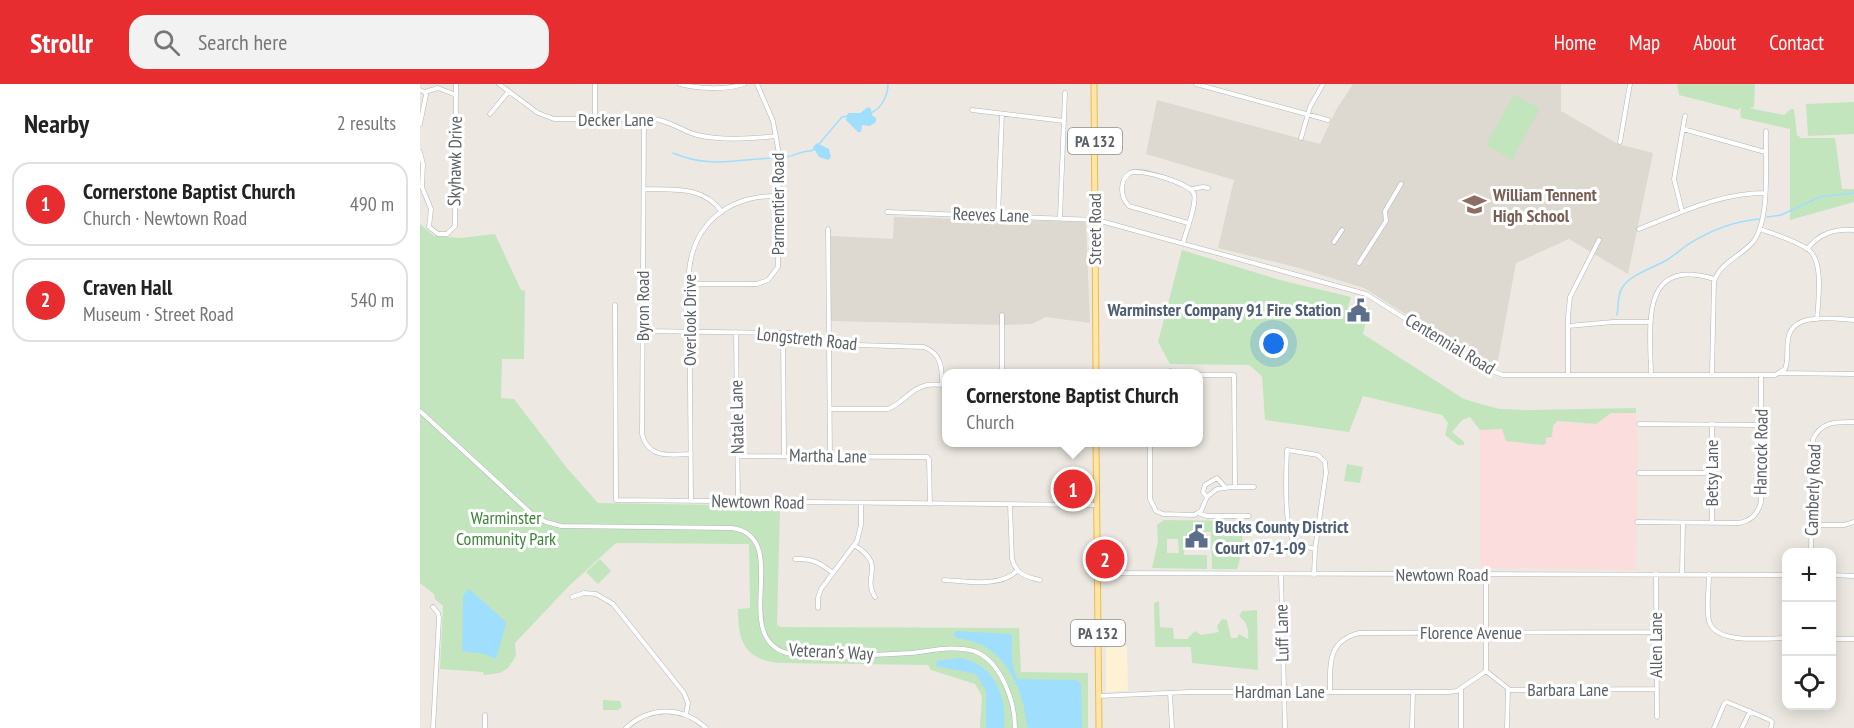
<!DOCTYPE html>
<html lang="en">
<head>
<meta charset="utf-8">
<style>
  :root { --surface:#fff; --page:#f2f2f2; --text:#222; --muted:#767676; --line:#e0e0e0; --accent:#e82d30 }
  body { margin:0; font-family:"PT Sans Narrow",sans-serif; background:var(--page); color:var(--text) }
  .controls { position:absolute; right:18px; bottom:18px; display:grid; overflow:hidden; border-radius:12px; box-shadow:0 3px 15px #0003 }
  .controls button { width:54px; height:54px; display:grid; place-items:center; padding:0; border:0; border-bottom:2px solid var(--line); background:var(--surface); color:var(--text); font:30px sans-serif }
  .you { position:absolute; left:854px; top:260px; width:21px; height:21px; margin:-15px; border:4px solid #fff; border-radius:50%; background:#1a73e8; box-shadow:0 0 0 9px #1a73e833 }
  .badge { display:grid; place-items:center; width:39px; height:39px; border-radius:50%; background:var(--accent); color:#fff; font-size:20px; font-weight:700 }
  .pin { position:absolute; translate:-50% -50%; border:3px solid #fff; box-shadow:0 2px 6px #0006 }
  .popup { position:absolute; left:522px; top:285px; width:261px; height:78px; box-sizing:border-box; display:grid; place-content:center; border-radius:12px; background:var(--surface); filter:drop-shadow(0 2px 4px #0005); font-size:20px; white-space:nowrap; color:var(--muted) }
  .popup b { font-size:22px; color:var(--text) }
  .popup::after { content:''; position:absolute; left:50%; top:100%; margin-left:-12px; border:12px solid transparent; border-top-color:var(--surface) }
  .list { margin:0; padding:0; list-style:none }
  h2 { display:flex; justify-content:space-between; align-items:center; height:78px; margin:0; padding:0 24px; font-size:26px }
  h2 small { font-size:20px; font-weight:400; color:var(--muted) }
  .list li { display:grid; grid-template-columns:39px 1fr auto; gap:18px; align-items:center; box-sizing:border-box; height:84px; margin:0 12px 12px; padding:0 12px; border:2px solid var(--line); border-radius:18px }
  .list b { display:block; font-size:22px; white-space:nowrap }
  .list p { margin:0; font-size:20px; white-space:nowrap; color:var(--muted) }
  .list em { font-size:20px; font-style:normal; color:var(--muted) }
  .icon { flex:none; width:33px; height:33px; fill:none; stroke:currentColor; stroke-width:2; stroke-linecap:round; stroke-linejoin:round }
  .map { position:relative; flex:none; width:1434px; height:644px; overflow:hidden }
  header { display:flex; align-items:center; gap:36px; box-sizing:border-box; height:84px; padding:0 30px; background:var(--accent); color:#fff }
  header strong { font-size:28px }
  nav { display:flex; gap:33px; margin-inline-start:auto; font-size:21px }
  .search { width:420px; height:54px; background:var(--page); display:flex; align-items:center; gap:15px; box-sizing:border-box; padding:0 21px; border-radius:18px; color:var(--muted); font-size:22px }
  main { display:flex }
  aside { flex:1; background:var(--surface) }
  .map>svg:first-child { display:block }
  .commercial { fill:#fdf1d6 }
  .education { fill:#ddd8d0 }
  .medical { fill:#fbdddd }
  .green { fill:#c2e5be; fill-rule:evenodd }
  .water { fill:#a0defe }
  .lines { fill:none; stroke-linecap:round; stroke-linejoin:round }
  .stream { stroke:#a0defe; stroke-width:1.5 }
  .minor-casing { stroke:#b2b5b9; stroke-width:5 }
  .major-casing { stroke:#f0b757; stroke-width:7 }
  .minor { stroke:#fff; stroke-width:4 }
  .major { stroke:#fee7a5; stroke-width:5 }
  .labels { text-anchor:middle; stroke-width:6; stroke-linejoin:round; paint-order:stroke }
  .shield { fill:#fff; stroke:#8c8f92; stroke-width:1.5 }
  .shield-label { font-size:16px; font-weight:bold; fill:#5a5f63 }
  .street-label { font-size:18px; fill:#5a5f63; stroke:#fff }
  .education-label { font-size:18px; font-weight:bold; fill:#785e54; stroke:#fff; text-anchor:start }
  .service-label { font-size:18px; font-weight:bold; fill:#4e5e75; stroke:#fff; text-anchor:end }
  .park-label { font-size:18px; fill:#3a8636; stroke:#fff }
</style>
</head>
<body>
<header>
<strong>Strollr</strong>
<div class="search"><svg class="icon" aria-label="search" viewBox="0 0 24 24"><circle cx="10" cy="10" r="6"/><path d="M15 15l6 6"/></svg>Search here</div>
<nav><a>Home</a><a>Map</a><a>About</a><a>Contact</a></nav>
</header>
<main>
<aside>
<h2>Nearby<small>2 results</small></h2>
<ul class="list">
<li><span class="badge">1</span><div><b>Cornerstone Baptist Church</b><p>Church · Newtown Road</p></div><em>490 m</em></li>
<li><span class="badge">2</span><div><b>Craven Hall</b><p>Museum · Street Road</p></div><em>540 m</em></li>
</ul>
</aside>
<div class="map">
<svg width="1434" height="644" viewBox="0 0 1434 644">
  <rect width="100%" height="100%" fill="#ede9e2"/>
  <!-- commercial -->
  <path class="commercial" d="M707 562 708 607 686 608V563Z"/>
  <!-- education -->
  <path class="education" d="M933 0H1141V27L1198 60 1233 69 1208 190 1149 155 1096 179 1076 287 944 204 879 184 798 164 814 96 726 70 737 16 900 60 916 26Z
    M474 133 666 138 670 239 626 233 612 240 586 241 410 237 411 152 473 155Z"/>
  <!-- medical -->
  <path class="medical" d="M1191 329H1216L1218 358 1216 486 1060 484V346L1082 345 1126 354 1136 337 1176 340Z"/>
  <!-- green -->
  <path class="green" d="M1257 0H1335L1334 23 1329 24 1364 31 1371 25H1374L1377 51 1381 54H1415L1422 105H1434V118L1370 136V45L1321 34 1320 28 1321 24 1318 26 1259 11Z
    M1094 10 1120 25 1092 76 1066 61Z
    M1434 18V50L1388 52 1386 20Z
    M0 140 14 152 41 154 75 150 101 206 105 207 104 275H82L81 314 94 315 147 384 178 419 360 422 357 541 361 543 599 544 601 588 668 589V644H560L562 612 555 600 511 586 508 581 359 579C324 575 318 557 318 525L330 524 329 460 196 459 149 502 95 559 96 572 88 584 80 589 64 591 63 588 20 585 23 522 15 515 14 510 0 499Z
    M762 166 860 196 931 213 926 230 938 234 942 230 944 222 949 224 943 250 1044 315 1057 319 1080 325 1109 326 1216 324V329H1191L1176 340 1137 337 1133 342 1132 353 1126 354V359L1123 361 1086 357 1082 345 1060 346 1050 333 1042 336 1032 348 1044 358V361H1038L1025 351 1028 339 1022 331 943 312 929 348 845 336 842 292 829 281 750 280 738 258Z
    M927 380 943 383 940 399 924 397Z
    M744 436 821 437C823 454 823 468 817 485H792L791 448H785L784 450 775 449 764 457V471H787V485L732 484 738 457 737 441ZM747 455H758L759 469H747Z
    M180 475 191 487 178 500 166 488Z
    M739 517 740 543 753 544 754 555H767L775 547 781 551 799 548 797 542 802 535 807 536 811 554H817L819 550 828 555C829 545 827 538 819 532L822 527 837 526 838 586 772 579 771 563H735L734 519Z
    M183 616 200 617 202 623 198 626H183Z"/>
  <!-- water -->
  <path class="water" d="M448 23 451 25 452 31 456 34V38L450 42 442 41 441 48H438L426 36 428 29H440Z
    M397 59 409 65 411 73 408 76 399 73 393 63Z
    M49 505 84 536 86 540 76 575 64 570 42 567 43 511Z
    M536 547 590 550 592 552C592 566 590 583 598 595L656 596 661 599 662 644H608C605 635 605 625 602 616 592 583 573 557 536 554L534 551Z
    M539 574C574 579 587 612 584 644H566V607L556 590 516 582 517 577Z"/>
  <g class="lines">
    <!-- stream -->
    <path class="stream" d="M451 29C462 24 468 11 468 0
      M399 60 422 33 429 32
      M253 69C290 85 317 75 354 74
      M364 73C374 73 381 66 391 67L396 64
      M1347 133 1361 131 1400 113 1434 109
      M1197 231C1199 221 1197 212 1202 204 1211 190 1231 185 1245 177 1253 173 1260 166 1267 161 1289 147 1314 137 1340 135"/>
    <defs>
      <path id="minor" d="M79 0 118 29 134 35H233C249 36 262 47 277 51 302 57 331 55 356 52
        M260 0C279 5 306 6 324 0
        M776 0 908 36
        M0 6 5 8 18 4 36 11
        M552 26 644 37
        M70 30 89 7
        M175 35V0
        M224 35 222 350C228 375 251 371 271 370
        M0 40 6 11 5 8
        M1263 45 1345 68
        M881 54 890 23 903 0
        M1200 58 1210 0
        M0 68 3 80 2 103 11 125 9 143 18 150H27L35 142 36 0
        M224 105C253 106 283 101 302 128
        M772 105 783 103 788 104
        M1262 127 1254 95 1265 32
        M467 128 677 136 946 210 1064 284 1083 291H1355L1365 285C1369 275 1366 266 1368 256 1371 227 1414 235 1434 236
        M578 132 582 30
        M640 133 645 9
        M408 145 410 372
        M1219 145C1260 129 1299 109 1345 109
        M1340 145C1354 150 1377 157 1389 166 1404 178 1398 218 1397 235
        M914 158 922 146
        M763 159C766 147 777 121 774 110 770 99 719 84 710 89 704 93 702 99 702 105 702 112 704 117 709 122L768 139
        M1387 165C1400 149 1414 145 1434 146
        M939 179 966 137 965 127 981 100
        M269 200H337L348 196 358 183 359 70 353 37 337 0
        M195 221 196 416 677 421
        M582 231V290
        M1148 242 1193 238H1231
        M223 247 370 249 404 260 504 263C522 270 522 284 522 301
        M316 248 318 417
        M363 249 364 372
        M1361 289 1434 290
        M741 290 750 287 762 290
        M1148 290V233L1150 213 1179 156
        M1231 290C1230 241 1220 172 1294 195
        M1292 290 1294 197C1302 177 1320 173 1333 158 1351 134 1345 77 1346 47
        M779 291H814L815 403
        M410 325H468C482 320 491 304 507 301 513 300 520 301 527 301
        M0 327 113 431 126 438 141 442 312 444C375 453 306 557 371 570 381 572 392 571 403 571 432 572 461 571 490 569 510 567 534 561 554 567 581 577 595 617 595 644
        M1219 340 1341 341
        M1292 340V438
        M730 358V415L736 427 743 430 774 431 781 427 787 413 797 405 811 403H834
        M318 372 507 373 509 375 510 420
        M1219 389H1292
        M787 413 783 408 785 401 797 394 806 404
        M271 416 269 187C274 137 311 111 359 112
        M590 421 592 475C596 490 606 493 620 496
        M778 429 787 432H829
        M1217 438 1319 439C1331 437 1338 430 1341 418V291
        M1392 441H1424L1434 438
        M434 461C468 482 441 491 455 513
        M1391 468 1393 355C1402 337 1416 338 1434 338
        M375 475C392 474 400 479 413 489
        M677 489 1366 491
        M1236 490 1237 633
        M1262 490 1263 439
        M1289 490C1289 505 1286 523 1289 537 1295 561 1347 554 1366 554
        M861 491 865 644
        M894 491 895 465 906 389 905 378 898 371 867 366C866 384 864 442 873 456 878 462 888 463 895 465
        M1066 491V587
        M1412 491 1434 492
        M524 496C547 497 579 504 597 487
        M152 513 164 509 176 510 193 520 264 609 268 619 266 631
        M398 524V514L401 505 437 457 441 441V419
        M1412 555H1434
        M1066 587 1090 606 1236 605
        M1041 604V644
        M910 608C910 581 907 557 939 549L1236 548
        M750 609 752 644
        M679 612 770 608H1029L1037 607 1066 587
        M65 631V644
        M13 644 19 534 18 529 13 523
        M206 644C230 622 262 622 286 644
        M992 644 993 608
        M1087 644 1088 606
        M1294 644 1304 620 1307 618 1350 636 1352 638 1351 644
        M1322 644 1330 627"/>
      <path id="major" d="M674 0 676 290
        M676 358 679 644"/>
    </defs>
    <!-- minor casing -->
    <use href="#minor" class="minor-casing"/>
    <!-- major casing -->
    <use href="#major" class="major-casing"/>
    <!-- minor -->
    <use href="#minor" class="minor"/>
    <!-- major -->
    <use href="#major" class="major"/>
  </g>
  <!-- icons -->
  <defs>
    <symbol id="school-bare" viewBox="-9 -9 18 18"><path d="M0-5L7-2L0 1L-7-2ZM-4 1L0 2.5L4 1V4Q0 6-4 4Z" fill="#8d6e63" stroke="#fff" stroke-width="2.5" paint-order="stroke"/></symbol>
    <symbol id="civic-bare" viewBox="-9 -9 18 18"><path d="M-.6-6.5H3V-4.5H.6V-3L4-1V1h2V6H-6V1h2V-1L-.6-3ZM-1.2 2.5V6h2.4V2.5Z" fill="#5c6f8a" stroke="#fff" stroke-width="2.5" paint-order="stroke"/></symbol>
  </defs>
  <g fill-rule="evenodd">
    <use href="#school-bare" x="1038" y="104" width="33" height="33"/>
    <use href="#civic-bare" x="922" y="210" width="33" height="33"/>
    <use href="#civic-bare" x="760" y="436" width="33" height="33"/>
  </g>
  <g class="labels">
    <!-- shield labels -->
    <g class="shield">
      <rect x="648" y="44" width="54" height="26" rx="4.5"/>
      <rect x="651" y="536" width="54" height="26" rx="4.5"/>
    </g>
    <g class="shield-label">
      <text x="675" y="63">PA 132</text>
      <text x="678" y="555">PA 132</text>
    </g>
    <!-- street labels -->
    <g class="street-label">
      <text x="196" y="42">Decker Lane</text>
      <text transform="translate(35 77) rotate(-89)" y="6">Skyhawk Drive</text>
      <text transform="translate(358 120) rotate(-90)" y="6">Parmentier Road</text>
      <text transform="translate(571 131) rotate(2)" y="6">Reeves Lane</text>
      <text transform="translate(675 145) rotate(-90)" y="6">Street Road</text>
      <text transform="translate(223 222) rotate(-90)" y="6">Byron Road</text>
      <text transform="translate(270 236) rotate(-90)" y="6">Overlook Drive</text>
      <text transform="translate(387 255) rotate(6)" y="6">Longstreth Road</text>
      <text transform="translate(1030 260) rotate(31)" y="6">Centennial Road</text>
      <text transform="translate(317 333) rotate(-91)" y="6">Natale Lane</text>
      <text transform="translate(1341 368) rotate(-89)" y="6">Hancock Road</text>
      <text transform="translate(408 372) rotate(1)" y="6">Martha Lane</text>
      <text transform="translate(1292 389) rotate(-90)" y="6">Betsy Lane</text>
      <text transform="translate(1393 406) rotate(-88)" y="6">Camberly Road</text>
      <text transform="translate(338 418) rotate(1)" y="6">Newtown Road</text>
      <text x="1022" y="497">Newtown Road</text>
      <text transform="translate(862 549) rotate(-91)" y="6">Luff Lane</text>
      <text x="1051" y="555">Florence Avenue</text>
      <text transform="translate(1236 561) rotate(-90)" y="6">Allen Lane</text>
      <text transform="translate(411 568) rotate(3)" y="6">Veteran's Way</text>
      <text x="1148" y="612">Barbara Lane</text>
      <text x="860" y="614">Hardman Lane</text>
    </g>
    <!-- education labels -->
    <g class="education-label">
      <text x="1073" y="117">William Tennent<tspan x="1073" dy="21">High School</tspan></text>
    </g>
    <!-- service labels -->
    <g class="service-label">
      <text x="921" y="232">Warminster Company 91 Fire Station</text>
      <text x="795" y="449" text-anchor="start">Bucks County District<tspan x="795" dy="21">Court 07-1-09</tspan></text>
    </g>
    <!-- park labels -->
    <g class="park-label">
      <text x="86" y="440">Warminster<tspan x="86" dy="21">Community Park</tspan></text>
    </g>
  </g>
</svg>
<div class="controls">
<button>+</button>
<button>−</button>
<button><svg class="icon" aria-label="locate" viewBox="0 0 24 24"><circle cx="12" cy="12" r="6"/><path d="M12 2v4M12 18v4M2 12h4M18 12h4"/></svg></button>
</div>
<div class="you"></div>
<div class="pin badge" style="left:653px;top:405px">1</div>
<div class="popup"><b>Cornerstone Baptist Church</b>Church</div>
<div class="pin badge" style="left:685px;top:475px">2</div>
</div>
</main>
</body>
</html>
